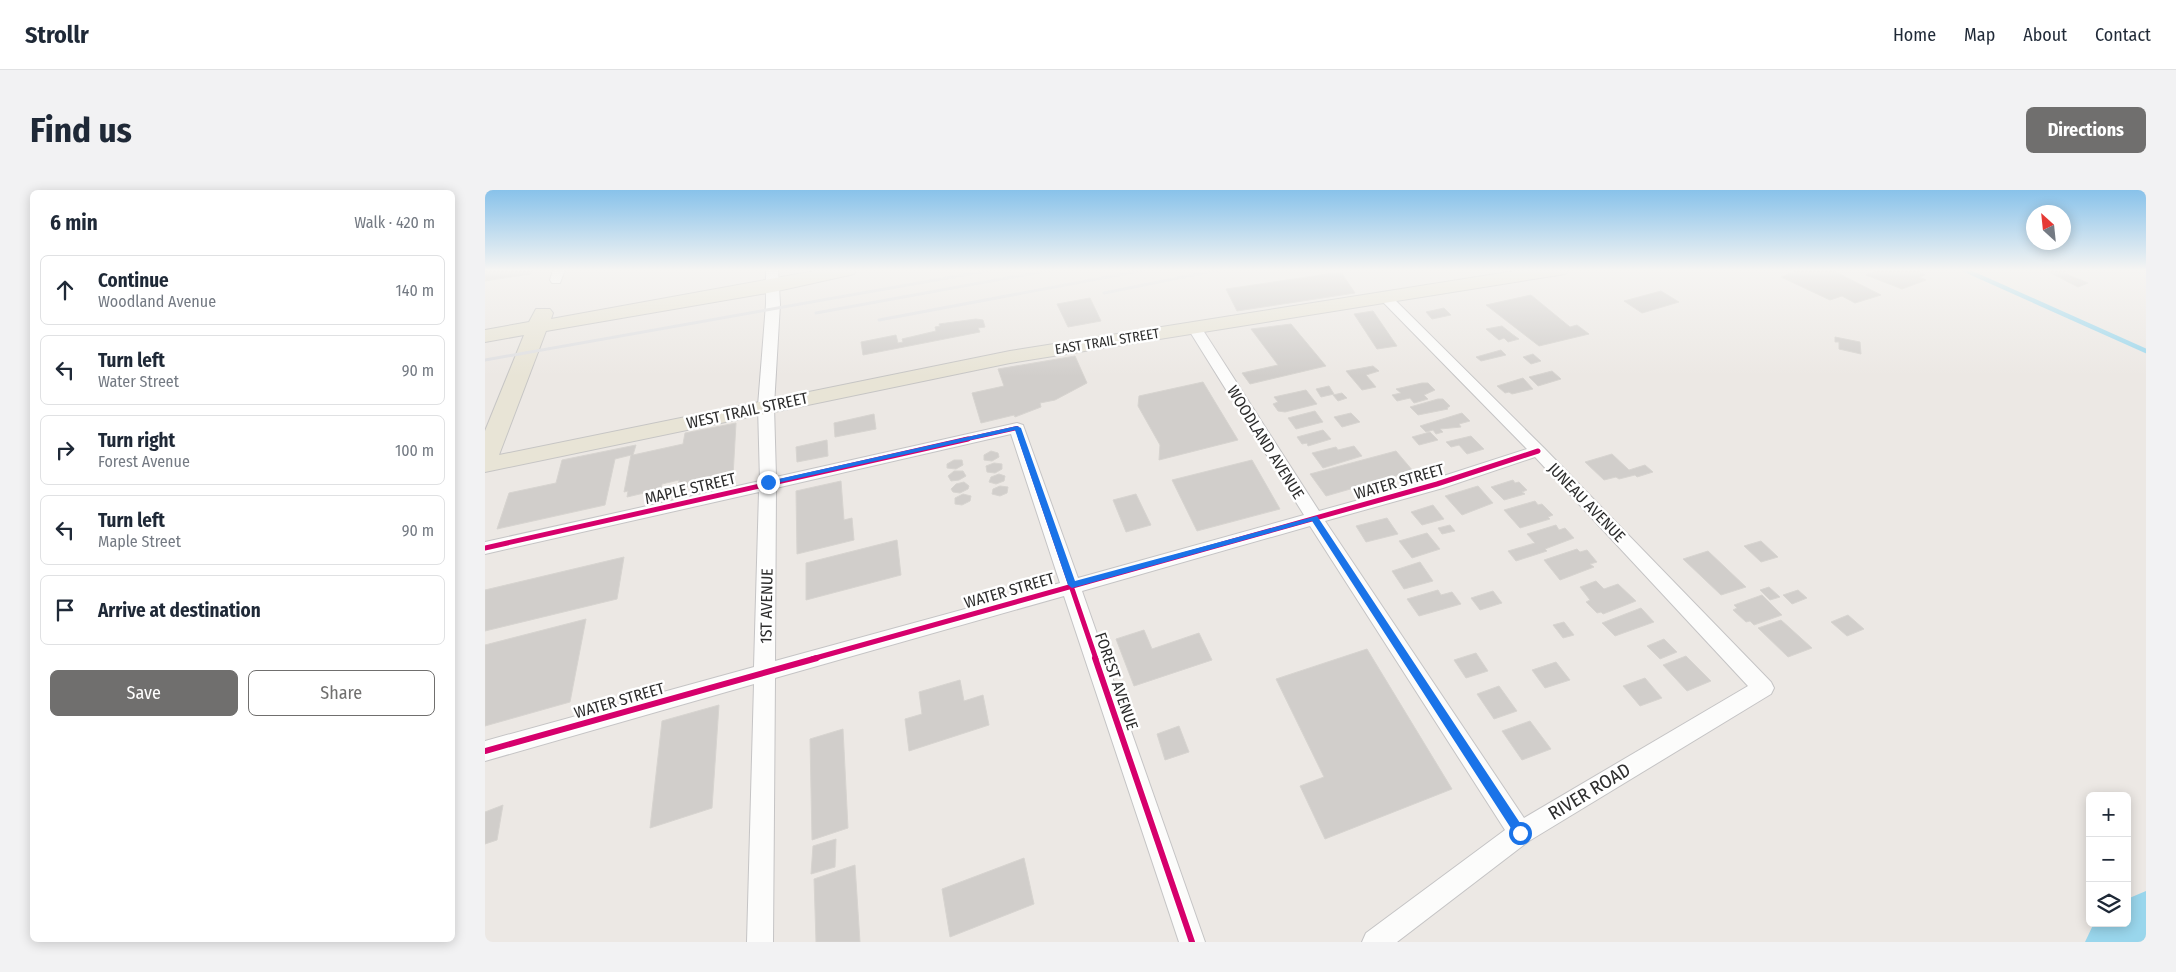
<!DOCTYPE html>
<html lang="en">
<head>
<meta charset="utf-8">
<style>
  :root { --surface:#fff; --page:#f2f2f3; --text:#1f2937; --muted:#747a83; --line:#e0e1e3; --accent:#706f6e }
  body { margin:0; font-family:"Fira Sans Condensed",sans-serif; background:var(--page); color:var(--text) }
  .controls { position:absolute; right:15px; bottom:15px; display:grid; overflow:hidden; border-radius:8px; box-shadow:0 2px 12px #0003 }
  .controls button { width:45px; height:45px; display:grid; place-items:center; padding:0; border:0; border-bottom:1px solid var(--line); background:var(--surface); color:var(--text); font:25px sans-serif }
  .compass { position:absolute; left:1541px; top:15px; width:45px; height:45px; border-radius:50%; background:var(--surface); box-shadow:0 2px 12px #0003; rotate:333deg }
  .stop { position:absolute; width:15px; height:15px; margin:-11px; border:4px solid #1a73e8; border-radius:50%; background:#fff }
  .stop.end { background:#1a73e8; border-color:#fff; box-shadow:0 1px 5px #0008 }
  .list { margin:0; padding:0; list-style:none }
  h2 { display:flex; justify-content:space-between; align-items:center; height:65px; margin:0; padding:0 20px; font-size:21px }
  h2 small { font-size:16px; font-weight:400; color:var(--muted) }
  .list li { display:grid; grid-template-columns:32px 1fr auto; gap:15px; align-items:center; box-sizing:border-box; height:70px; margin:0 10px 10px; padding:0 10px; border:1px solid var(--line); border-radius:8px }
  .list b { display:block; font-size:19px; white-space:nowrap }
  .list p { margin:0; font-size:16px; white-space:nowrap; color:var(--muted) }
  .list em { font-size:16px; font-style:normal; color:var(--muted) }
  .actions { display:flex; gap:10px; padding:15px 20px }
  .actions a { flex:1; padding:11px 0; border:1px solid var(--accent); border-radius:8px; text-align:center; font-size:18px; color:var(--accent) }
  .actions .main { background:var(--accent); color:#fff }
  .icon { flex:none; width:28px; height:28px; fill:none; stroke:currentColor; stroke-width:2; stroke-linecap:round; stroke-linejoin:round }
  .map { position:relative; flex:none; width:1661px; height:752px; overflow:hidden; border-radius:8px }
  header { display:flex; align-items:center; gap:30px; box-sizing:border-box; height:70px; padding:0 25px; background:var(--surface); border-bottom:1px solid var(--line) }
  header strong { font-size:24px }
  nav { display:flex; gap:28px; margin-inline-start:auto; font-size:18px }
  .intro { display:flex; align-items:center; justify-content:space-between; box-sizing:border-box; height:120px; padding:0 30px }
  h1 { margin:0; font-size:35px }
  .button { padding:12px 22px; border-radius:8px; background:var(--accent); color:#fff; font-size:18px; font-weight:700 }
  main { display:flex; gap:30px; padding:0 30px }
  aside { flex:1; background:var(--surface); border-radius:8px; box-shadow:0 2px 12px #0003 }
  .map>svg:first-child { display:block }
  .lines { fill:none; stroke-linecap:round; stroke-linejoin:round }
  .stream { stroke:#99d6ec; stroke-width:4.5 }
  .river { fill:#99d6ec; fill-rule:evenodd }
  .building { fill:#d1cecb; stroke:#d7d4d0 }
  .minor-casing { stroke:#c5c4c5; stroke-width:2 }
  .primary-casing { stroke:#c6c5c4; stroke-width:2 }
  .minor { fill:#fcfcfb; fill-rule:evenodd }
  .primary { fill:#e8e4d6; fill-rule:evenodd }
  .rail { stroke:#dfdfe1; stroke-width:3 }
  .cycleway-far2-casing { stroke:#fff; stroke-width:6 }
  .cycleway-far1-casing { stroke:#fff; stroke-width:8 }
  .cycleway-casing { stroke:#fff; stroke-width:9 }
  .cycleway-far2 { stroke:#d6006c; stroke-width:4 }
  .cycleway-far1 { stroke:#d6006c; stroke-width:5 }
  .cycleway { stroke:#d6006c; stroke-width:6 }
  .route { fill:#1a73e8 }
  .labels { text-anchor:middle; stroke-width:5; stroke-linejoin:round; paint-order:stroke }
  .far-street-label { font-size:14px; fill:#2e2e2e; stroke:#fff }
  .street-label { font-size:16px; fill:#2e2e2e; stroke:#fff }
  .near-street-label { font-size:19px; fill:#2e2e2e; stroke:#fff }
</style>
</head>
<body>
<header>
<strong>Strollr</strong>
<nav><a>Home</a><a>Map</a><a>About</a><a>Contact</a></nav>
</header>
<div class="intro"><h1>Find us</h1><a class="button">Directions</a></div>
<main>
<aside>
<h2>6 min<small>Walk · 420 m</small></h2>
<ul class="list">
<li><svg class="icon" aria-label="ahead" viewBox="0 0 24 24"><path d="M12 20V5M6 11l6-6 6 6"/></svg><div><b>Continue</b><p>Woodland Avenue</p></div><em>140 m</em></li>
<li><svg class="icon" aria-label="left" viewBox="0 0 24 24"><path d="M17 20v-9H6M10 6l-5 5 5 5"/></svg><div><b>Turn left</b><p>Water Street</p></div><em>90 m</em></li>
<li><svg class="icon" aria-label="right" viewBox="0 0 24 24"><path d="M7 20v-9h11M14 6l5 5-5 5"/></svg><div><b>Turn right</b><p>Forest Avenue</p></div><em>100 m</em></li>
<li><svg class="icon" aria-label="left" viewBox="0 0 24 24"><path d="M17 20v-9H6M10 6l-5 5 5 5"/></svg><div><b>Turn left</b><p>Maple Street</p></div><em>90 m</em></li>
<li><svg class="icon" aria-label="arrive" viewBox="0 0 24 24"><path d="M6 21V4h12l-3 4 3 4H6"/></svg><div><b>Arrive at destination</b></div></li>
</ul>
<div class="actions"><a class="main">Save</a><a>Share</a></div>
</aside>
<div class="map">
<svg width="1661" height="752" viewBox="0 0 1661 752">
  <rect width="100%" height="100%" fill="#ece8e4"/>
  <g class="lines">
    <!-- stream -->
    <path class="stream" d="M1480 80 1661 161"/>
    <!-- river -->
    <path class="river" d="M1661 701V752H1600L1609 733H1642V709Z"/>
  </g>
  <!-- building -->
  <path class="building" d="M0 80H48L46 84 0 91Z
    M1347 80 1396 105 1370 113 1357 106 1345 110 1296 87 1309 82 1307 81 1309 80Z
    M1392 80H1434L1440 85 1434 87 1441 90 1417 99 1381 85Z
    M1560 80H1587L1579 83 1603 93 1593 97Z
    M856 82 870 103 752 121 741 99Z
    M1176 101 1194 112 1157 123 1139 111Z
    M1046 105 1085 137 1092 135 1104 144 1054 156 1001 115Z
    M605 108 616 131 583 137 572 114Z
    M959 118 966 125 947 129 941 122Z
    M888 121 912 156 892 159 869 124Z
    M491 129 498 130 500 137 493 138 495 142 378 165 376 152 411 145 413 153 418 152 417 149 451 141 450 137 455 136 454 134Z
    M806 134 841 176 765 194 757 183 793 175 766 139Z
    M1017 136 1027 144 1034 149 1023 152 1019 148 1014 150 1001 139Z
    M1350 147 1375 152 1376 164 1354 159V152H1350Z
    M1016 160 1021 165 996 171 991 167Z
    M1048 164 1056 171 1046 174 1038 167Z
    M590 166 602 193 570 210 555 213 556 217 530 227 529 225 496 233 487 203 519 196 513 179Z
    M888 176 894 181 881 185 891 197 877 200 861 181Z
    M1067 181 1076 189 1053 196 1044 187Z
    M1038 188 1048 199 1027 204 1024 202 1020 203 1012 196Z
    M718 192 753 250 674 270 675 255 653 216 654 206Z
    M937 193H943L950 200 939 205 943 209 929 213 925 208 912 211 907 205 916 203 911 199Z
    M844 196 849 204 836 207 831 199Z
    M821 200 832 214 800 222 793 221 788 214 793 212 789 207Z
    M857 203 862 208 853 211 848 205Z
    M953 209H958L965 216 962 218 963 219 933 225 925 217Z
    M830 221 838 232 811 239 803 228Z
    M866 223 875 232 857 237 849 227Z
    M977 223 985 231 974 234 976 237 955 239 958 242 951 244 948 240 941 242 935 236Z
    M389 224 391 239 350 247 349 233Z
    M251 233 248 286 193 299 194 290 177 294 176 299 142 307 143 301 139 302 146 265 130 269 120 315 12 339 24 303 71 293 77 270 151 255 148 265 198 254 200 243Z
    M838 240 846 249 823 256 822 253 817 254 812 247Z
    M945 242 953 250 934 255 927 247Z
    M986 246 999 259 982 264 974 255 966 257 961 252Z
    M342 250 343 266 312 272 311 257Z
    M869 256 877 266 838 278 827 263 851 257 853 260Z
    M506 261 513 263 514 267 507 271 499 270V265Z
    M911 261 928 281 841 306 825 284Z
    M1127 264 1144 280 1160 275 1168 282 1152 287 1150 285 1134 289 1131 287 1119 290 1100 272Z
    M469 270H477L478 275 471 279 462 278V274Z
    M767 270 795 319 712 341 687 290Z
    M509 273 517 274V279L510 283 502 282 501 276Z
    M469 281H478L481 286 474 290 466 291 463 286Z
    M514 284 520 286 519 291 511 294 504 292 506 287Z
    M1028 290 1030 293 1034 292 1042 300 1037 302 1040 304 1019 310 1006 297Z
    M356 291 359 330 367 328 369 350 312 364 311 301Z
    M479 292 484 296 483 299 475 303 468 302 466 299 471 294Z
    M515 296 523 297 522 303 515 306 507 304 508 299Z
    M993 296 1008 313 977 325 960 306Z
    M478 304 486 306 485 311 477 315 470 314V308Z
    M651 304 666 335 641 342 628 310Z
    M1050 311 1053 315 1057 314 1068 325 1063 327 1065 329 1035 338 1019 320Z
    M948 315 959 329 937 335 926 322Z
    M902 328 913 344 881 352 871 336Z
    M965 335 970 341 957 344 953 338Z
    M1071 335 1074 340 1080 338 1089 348 1060 359 1062 361 1031 371 1023 361 1050 353 1042 344Z
    M942 343 955 359 927 368 914 351Z
    M412 350 416 385 321 410V373Z
    M1276 351 1293 367 1276 372 1259 356Z
    M1092 359 1095 362 1102 360 1112 372 1105 374 1109 377 1075 390 1059 370Z
    M1223 361 1261 397 1236 405 1198 369Z
    M139 367 132 409 0 441V400Z
    M935 372 948 391 919 399 907 381Z
    M1111 391 1119 399 1133 394 1151 411 1118 424 1116 422 1112 423 1101 412 1105 410 1095 397Z
    M1284 397 1295 407 1285 410 1275 400Z
    M953 400 956 405 967 402 976 414 934 426 922 409Z
    M1313 400 1322 408 1307 414 1298 405Z
    M1008 401 1017 413 995 420 986 408Z
    M1277 405 1297 425 1269 435 1265 431 1261 432 1248 420 1252 418 1249 415Z
    M1156 418 1169 432 1130 446 1117 433Z
    M1363 425 1379 439 1362 446 1346 432Z
    M101 429 85 512 0 536V455Z
    M1296 430 1327 458 1303 467 1273 438Z
    M1079 432 1089 445 1078 448 1068 435Z
    M659 440 667 459 714 443 727 470 649 496 631 449Z
    M1179 449 1192 462 1175 469 1162 456Z
    M882 459 967 599 840 649 815 596 839 587 791 489Z
    M991 463 1003 481 981 488 969 470Z
    M1201 466 1226 491 1202 501 1178 475Z
    M1071 472 1085 490 1060 498 1047 480Z
    M1160 488 1177 508 1155 516 1138 496Z
    M475 490 479 511 498 505 504 535 424 561 420 529 437 524 434 502Z
    M1014 496 1032 521 1009 529 992 504Z
    M234 515 227 618 165 638 177 531Z
    M1045 531 1066 559 1037 570 1017 541Z
    M694 536 704 562 680 570 672 544Z
    M358 539 363 638 327 650 325 549Z
    M18 615 12 650 0 654V622Z
    M351 649 350 677 326 684 328 656Z
    M539 668 549 714 465 747 457 699Z
    M370 675 375 752H331L329 689Z"/>
  <g class="lines">
    <defs>
      <path id="minor" d="M68 80H80L75 93H67L65 90Z
        M281 80H293L295 114 289 216 291 287 532 233 538 235 593 388 819 325 702 137 704 134H714L834 321 946 290 1042 259 894 108 900 104 905 105 1059 258 1286 492 1289 498 1286 504 1044 651 912 752H877L881 743 1020 640 825 336 597 401 720 752H694L579 406 290 488 288 752H262L269 494 0 571V551L269 477 274 302 0 364V352L275 291 273 216 281 114ZM526 244 575 393 290 471 291 298ZM1050 267 1263 496 1039 628 840 331 958 298Z"/>
      <path id="primary" d="M335 80H372L369 84 288 102 61 141 14 265 525 161 1036 80H1083L1080 84 1074 85 525 173 0 282V241L39 145 0 152V140L44 132 51 119H65L68 123 66 129Z"/>
    </defs>
    <!-- minor casing -->
    <use href="#minor" class="minor-casing"/>
    <!-- primary casing -->
    <use href="#primary" class="primary-casing"/>
    <!-- minor -->
    <use href="#minor" class="minor"/>
    <!-- primary -->
    <use href="#primary" class="primary"/>
    <!-- rail -->
    <path class="rail" d="M619 103 733 80
      M331 123 566 80
      M394 130 660 80
      M0 170 507 80"/>
    <defs>
      <path id="cycleway-far2" d="M478 250 532 238 536 250"/>
      <path id="cycleway-far1" d="M536 249 611 469
        M0 358 483 249
        M327 469 952 294 1053 261"/>
      <path id="cycleway" d="M610 468 707 752
        M0 561 332 468"/>
    </defs>
    <!-- cycleway-far2 casing -->
    <use href="#cycleway-far2" class="cycleway-far2-casing"/>
    <!-- cycleway-far1 casing -->
    <use href="#cycleway-far1" class="cycleway-far1-casing"/>
    <!-- cycleway casing -->
    <use href="#cycleway" class="cycleway-casing"/>
    <!-- cycleway-far2 -->
    <use href="#cycleway-far2" class="cycleway-far2"/>
    <!-- cycleway-far1 -->
    <use href="#cycleway-far1" class="cycleway-far1"/>
    <!-- cycleway -->
    <use href="#cycleway" class="cycleway"/>
  </g>
  <!-- sky -->
  <linearGradient id="sky" x2="0" y2="1"><stop stop-color="#88c2ea"/><stop offset="0.43" stop-color="#f6f5f3"/><stop offset="1" stop-color="#f6f5f3" stop-opacity="0"/></linearGradient>
  <rect width="1661" height="186" fill="url(#sky)"/>
  <!-- route -->
  <path class="route" d="M532 236 536 238 590 391 832 326 1039 639V646H1031L827 331 587 398 583 395 530 240 283 295 280 292Z"/>
  <g class="labels">
    <!-- far-street labels -->
    <g class="far-street-label">
      <text transform="translate(622 151) rotate(-9)" y="5">EAST TRAIL STREET</text>
    </g>
    <!-- street labels -->
    <g class="street-label">
      <text transform="translate(262 220) rotate(-12)" y="6">WEST TRAIL STREET</text>
      <text transform="translate(781 252) rotate(58)" y="6">WOODLAND AVENUE</text>
      <text transform="translate(914 291) rotate(-16)" y="6">WATER STREET</text>
      <text transform="translate(205 298) rotate(-13)" y="6">MAPLE STREET</text>
      <text transform="translate(1102 312) rotate(46)" y="6">JUNEAU AVENUE</text>
      <text transform="translate(524 400) rotate(-16)" y="6">WATER STREET</text>
      <text transform="translate(281 416) rotate(-89)" y="6">1ST AVENUE</text>
      <text transform="translate(632 491) rotate(71)" y="6">FOREST AVENUE</text>
      <text transform="translate(134 510) rotate(-16)" y="6">WATER STREET</text>
    </g>
    <!-- near-street labels -->
    <g class="near-street-label">
      <text transform="translate(1104 601) rotate(-31)" y="7">RIVER ROAD</text>
    </g>
  </g>
</svg>
<div class="controls">
<button>+</button>
<button>−</button>
<button><svg class="icon" aria-label="layers" viewBox="0 0 24 24"><path d="M12 4l9 5-9 5-9-5zM3 14l9 5 9-5"/></svg></button>
</div>
<svg class="compass" viewBox="-18 -18 36 36"><path d="M0-13l5 13h-10z" fill="#e53935"/><path d="M0 13l5-13h-10z" fill="#747a83"/></svg>
<div class="stop" style="left:1035px;top:643px"></div>
<div class="stop end" style="left:283px;top:292px"></div>
</div>
</main>
</body>
</html>
